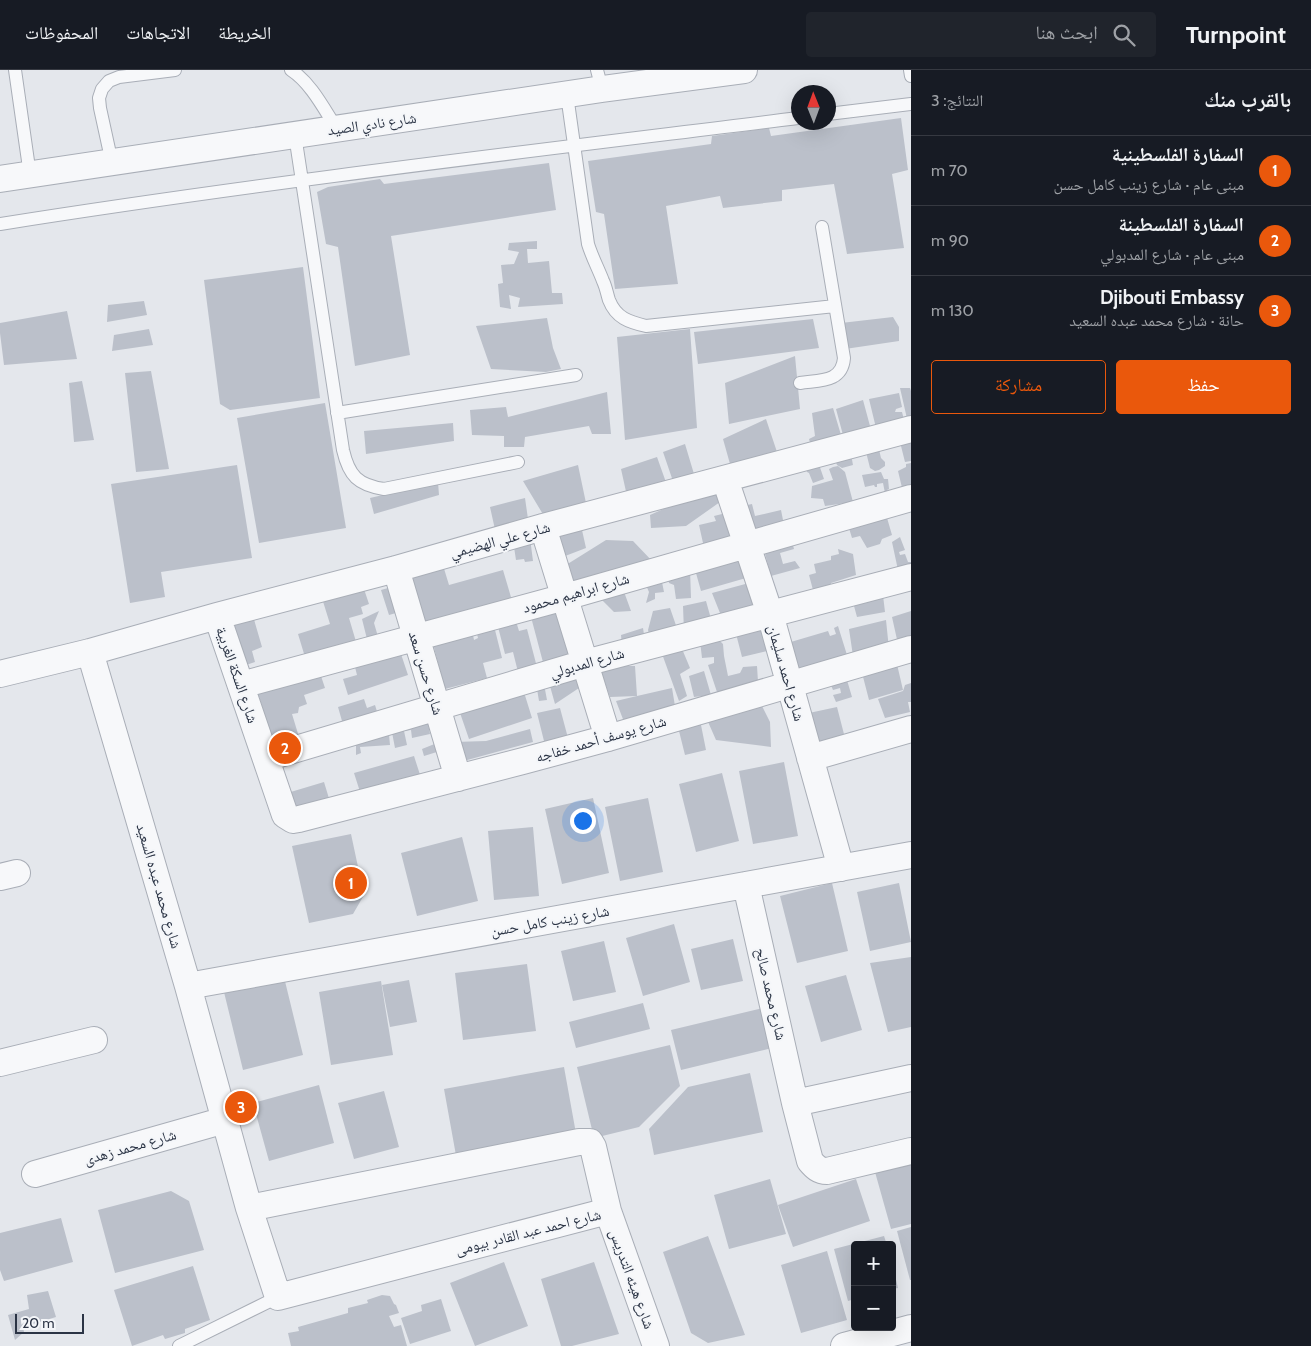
<!DOCTYPE html>
<html lang="ar">
<head>
<meta charset="utf-8">
<style>
  :root { --surface:#171b24; --page:#20242c; --text:#f1f3f6; --muted:#9ea1a6; --line:#363941; --accent:#ea580c }
  body { margin:0; font-family:Cabin,"Noto Naskh Arabic",sans-serif; background:var(--page); color:var(--text); direction:rtl }
  .controls { position:absolute; right:15px; bottom:15px; display:grid; overflow:hidden; border-radius:5px; box-shadow:0 5px 20px #0002 }
  .controls button { width:45px; height:45px; display:grid; place-items:center; padding:0; border:0; border-bottom:1px solid var(--line); background:var(--surface); color:var(--text); font:25px sans-serif }
  .compass { position:absolute; left:791px; top:15px; width:45px; height:45px; border-radius:50%; background:var(--surface); box-shadow:0 5px 20px #0002; rotate:359deg }
  .scale { position:absolute; left:15px; bottom:12px; width:69px; box-sizing:border-box; padding-left:5px; border:2px solid #2b3445; border-top:0; font-size:14px; line-height:18px; white-space:nowrap; color:#2b3445; -webkit-text-stroke:4px #f4f6f9; paint-order:stroke }
  .you { position:absolute; left:582px; top:750px; width:18px; height:18px; margin:-12px; border:4px solid #fff; border-radius:50%; background:#1a73e8; box-shadow:0 0 0 8px #1a73e833 }
  .badge { display:grid; place-items:center; width:32px; height:32px; border-radius:50%; background:var(--accent); color:#fff; font-size:16px; font-weight:700 }
  .pin { position:absolute; translate:-50% -50%; border:2px solid #fff; box-shadow:0 1px 5px #0006 }
  .list { margin:0; padding:0; list-style:none }
  h2 { display:flex; justify-content:space-between; align-items:center; height:65px; margin:0; padding:0 20px; font-size:21px }
  h2 small { font-size:16px; font-weight:400; color:var(--muted) }
  .list li { display:grid; grid-template-columns:32px 1fr auto; gap:15px; align-items:center; box-sizing:border-box; height:70px; padding:0 20px; border-top:1px solid var(--line) }
  .list b { display:block; font-size:19px; white-space:nowrap }
  .list p { margin:0; font-size:16px; white-space:nowrap; color:var(--muted) }
  .list em { font-size:16px; font-style:normal; color:var(--muted) }
  .actions { display:flex; gap:10px; padding:15px 20px }
  .actions a { flex:1; padding:11px 0; border:1px solid var(--accent); border-radius:5px; text-align:center; font-size:18px; color:var(--accent) }
  .actions .main { background:var(--accent); color:#fff }
  .icon { flex:none; width:28px; height:28px; fill:none; stroke:currentColor; stroke-width:2; stroke-linecap:round; stroke-linejoin:round }
  .map { position:relative; flex:none; width:911px; height:1276px; overflow:hidden; direction:ltr }
  header { display:flex; align-items:center; gap:30px; box-sizing:border-box; height:70px; padding:0 25px; background:var(--surface); border-bottom:1px solid var(--line) }
  header strong { font-size:24px }
  nav { display:flex; gap:28px; margin-inline-start:auto; font-size:18px }
  .search { width:350px; height:45px; background:var(--page); display:flex; align-items:center; gap:12px; box-sizing:border-box; padding:0 18px; border-radius:5px; color:var(--muted); font-size:19px }
  main { display:flex }
  aside { flex:1; background:var(--surface) }
  .map>svg:first-child { display:block }
  .building { fill:#bbc0ca }
  .lines { fill:none; stroke-linecap:round; stroke-linejoin:round }
  .lane-casing { stroke:#a9aeb7; stroke-width:14 }
  .street-casing { stroke:#a9aeb7; stroke-width:28 }
  .lane { stroke:#f7f8fa; stroke-width:12 }
  .street { stroke:#f7f8fa; stroke-width:26 }
  .labels { text-anchor:middle; stroke-width:4; stroke-linejoin:round; paint-order:stroke }
  .street-label { font-size:15px; fill:#2b3445; stroke:#f4f6f9 }
</style>
</head>
<body>
<header>
<strong>Turnpoint</strong>
<div class="search"><svg class="icon" aria-label="search" viewBox="0 0 24 24"><circle cx="10" cy="10" r="6"/><path d="M15 15l6 6"/></svg>ابحث هنا</div>
<nav><a>الخريطة</a><a>الاتجاهات</a><a>المحفوظات</a></nav>
</header>
<main>
<aside>
<h2>بالقرب منك<small>النتائج: 3</small></h2>
<ul class="list">
<li><span class="badge">1</span><div><b>السفارة الفلسطينية</b><p>مبنى عام · شارع زينب كامل حسن</p></div><em>70 m</em></li>
<li><span class="badge">2</span><div><b>السفارة الفلسطينة</b><p>مبنى عام · شارع المدبولي</p></div><em>90 m</em></li>
<li><span class="badge">3</span><div><b>Djibouti Embassy</b><p>حانة · شارع محمد عبده السعيد</p></div><em>130 m</em></li>
</ul>
<div class="actions"><a class="main">حفظ</a><a>مشاركة</a></div>
</aside>
<div class="map">
<svg width="911" height="1276" viewBox="0 0 911 1276">
  <rect width="100%" height="100%" fill="#e4e7ec"/>
  <!-- building -->
  <path class="building" d="M901 48 908 100 892 104 904 178 847 184 834 114 782 120V131L723 138 720 126 666 136 678 214 615 219 604 144 596 142 588 91 711 74 712 66 769 58 771 66Z
    M549 93 556 140 391 166 410 285 355 296 338 177 326 174 317 122 328 117 380 109 384 114Z
    M537 171V179H527L528 193 549 191 552 223H562L563 234 518 237 520 228 509 225 511 239 500 237 498 214 503 213 501 195 514 194 519 182 508 180 509 173Z
    M303 197 320 328 230 340 220 334 204 210Z
    M144 231 147 245 107 252 108 235Z
    M67 241 77 289 4 295 0 263V253Z
    M893 247 899 257V271L845 279 841 253Z
    M547 248 553 278 561 299 546 302 491 299 476 256Z
    M813 249 819 278 698 294 694 262Z
    M149 259 153 275 112 281 114 265Z
    M690 259 697 358 625 370 617 267Z
    M795 286 800 339 729 354 725 313Z
    M151 301 169 399 136 402 125 303Z
    M82 311 94 370 74 372 69 313Z
    M900 318H910L911 321V352L908 353Z
    M607 322 611 364H592L589 356 525 367 524 377H504V366L472 365 470 340 506 337 508 347Z
    M899 323 902 337 896 339 895 342H902L904 350 876 358 869 329Z
    M863 330 870 356 843 365 836 339Z
    M325 333 346 458 259 473 237 348Z
    M833 338 841 365 811 376 809 369 815 366 812 343Z
    M766 349 779 388 732 401 723 369Z
    M453 353 454 371 366 384 364 361Z
    M911 365V391L905 392 899 368Z
    M877 371 881 388 885 392V396L879 400 875 401 870 398 864 374Z
    M685 374 697 414 676 420 663 382Z
    M850 379 853 395 842 398 837 395 835 390H833L834 394 829 395 825 393Z
    M816 386 824 409 813 413 809 403 807 402 803 390Z
    M657 387 668 418 627 426 621 399Z
    M911 393V425L904 426 898 401 906 397V394Z
    M237 395 252 488 161 502 165 527 130 533 111 414Z
    M578 395 586 433 547 451 523 411Z
    M838 396 845 402 853 432 825 436 823 429 811 428 812 416 833 410 829 399 833 397Z
    M881 402 884 409H888L889 419 887 420V422L885 423 883 413 877 414V417H875L874 415 865 417 862 405Z
    M438 412 439 425 374 444 370 428Z
    M717 415 720 432 686 456 651 458 650 445Z
    M525 428 529 456 496 464 490 437Z
    M752 434 755 446 781 440 784 455 744 464 738 437Z
    M734 441 741 470 705 482 699 455 716 451 714 446Z
    M885 441 892 465 882 469 880 474 867 478 860 466 852 468 848 455Z
    M580 451 586 478 560 488 552 465Z
    M900 467 905 480 899 482 900 485 905 484 908 492H911V497L898 500 892 472Z
    M530 468 533 491 525 492 524 489 516 490 514 477Z
    M791 468 794 479 780 483 783 494 795 491 800 498 771 506 763 476Z
    M606 470 633 471 654 493 571 515 566 495Z
    M838 479 853 484 856 505 831 513V515L813 520 809 505 816 503 814 494 831 490V486L839 484Z
    M736 482 746 508 701 521 694 496Z
    M442 492 449 515 503 500 513 534 421 557 405 503Z
    M690 499 691 528 676 529 674 515 669 513 667 504Z
    M661 507 664 522 655 523V529L646 533 649 522 645 513Z
    M362 513 369 534 361 537 363 544 349 548 357 575 305 587 298 564 330 554 321 525Z
    M749 513 758 539 722 548 712 523Z
    M395 516 403 541 389 545 381 520Z
    M882 517 885 542 857 547 851 525Z
    M623 519 631 541 614 542 599 527Z
    M706 531 713 556 684 562 683 536Z
    M561 536 575 588 544 596 531 547Z
    M670 538 679 564 651 571 648 560 653 541Z
    M379 541 374 553 379 570 368 573 362 549Z
    M911 541V572L898 574 892 547Z
    M253 546 262 577 252 581 255 592 240 597 242 581 233 552Z
    M515 548 519 561 527 559 538 601 519 606 513 582 505 584 497 553Z
    M766 549 771 580 742 587 735 560Z
    M886 550 889 579 853 586 849 559Z
    M493 552 502 588 483 593 487 608 445 619 432 570 472 560 474 570 478 568 475 556Z
    M838 556 847 585 793 602 784 574 828 561 830 566 836 564 834 558Z
    M643 558 645 571 622 576 621 565Z
    M717 568 723 574 724 586 728 606 740 603 743 597 757 596 758 612 717 622 708 595 714 593V587L702 588 700 571Z
    M680 574 690 598 680 604 687 626 679 631 661 581Z
    M399 578 408 605 348 625 343 609 357 605 354 593Z
    M896 590 903 620 869 630 861 599Z
    M599 596H635L637 626 672 618 676 642 626 657 616 631 637 626 610 627Z
    M319 600 325 618 304 625 307 634 299 637 298 643 292 644 299 667 274 675 257 620Z
    M580 600 579 618 555 634 548 609Z
    M844 600 852 627 836 632 833 625 841 623 840 618 833 620 827 606Z
    M704 601 711 625 694 627 689 606Z
    M543 609 547 630 539 631 536 613Z
    M911 613V632H908L910 642 885 648 878 629 903 621 905 615Z
    M523 619 532 648 469 669 459 640Z
    M758 628 770 652 771 677 716 670 705 645Z
    M364 629 367 638 375 635 379 648 344 658 338 637Z
    M837 637 845 668 820 674 809 643Z
    M560 638 568 668 545 675 537 643Z
    M426 643 430 664 412 668 411 660 404 661 407 675 395 678 390 652Z
    M699 645 706 680 685 685 677 653Z
    M388 654 390 675 360 677 361 683 356 685V664Z
    M530 659 533 672 460 692 454 672 486 671Z
    M437 673 440 681 424 686 422 679Z
    M414 686 422 711 362 728 354 703Z
    M784 692 798 766 753 774 739 701Z
    M722 703 739 771 696 782 679 714Z
    M324 712 331 735 291 747 284 724Z
    M593 728 609 803 562 814 545 739Z
    M648 728 663 802 620 811 605 737Z
    M533 757 539 826 494 830 488 761Z
    M351 764 364 825 353 844 309 853 292 776Z
    M462 767 478 831 417 846 401 783Z
    M832 813 848 881 797 893 780 826Z
    M899 813 911 872 870 881 857 822Z
    M674 854 690 912 643 926 626 868Z
    M733 869 743 911 701 920 691 879Z
    M604 871 616 922 573 931 561 881Z
    M911 887V957L888 962 870 893Z
    M527 894 536 961 463 970 455 903Z
    M283 903 303 985 243 1000 223 918Z
    M846 905 862 960 821 972 805 916Z
    M409 910 417 952 390 957 382 915Z
    M381 911 393 985 331 995 319 922Z
    M643 933 650 959 576 978 569 952Z
    M767 937 776 977 681 1000 671 960Z
    M670 975 680 1016 639 1057 594 1068 577 997Z
    M564 997 577 1069 457 1091 444 1019Z
    M750 1003 763 1062 654 1085 649 1059 688 1017Z
    M319 1015 334 1073 269 1091 253 1033Z
    M384 1021 399 1077 354 1089 338 1033Z
    M911 1092V1154L891 1159 875 1102Z
    M770 1109 786 1164 729 1179 714 1125Z
    M856 1109 870 1151 793 1177 778 1135Z
    M171 1121 189 1131 204 1180 115 1203 98 1140Z
    M61 1148 73 1192 4 1211 0 1200V1163Z
    M911 1157V1210H910L897 1161Z
    M708 1166 745 1265 708 1273 691 1263 663 1182Z
    M884 1166 887 1175H855V1229L848 1231 834 1179Z
    M827 1181 847 1250 801 1263 781 1195Z
    M504 1192 528 1256 475 1276 450 1213Z
    M594 1192 619 1264 572 1276H561L541 1209Z
    M193 1196 210 1250 185 1259V1263L165 1269 163 1265 132 1276 114 1220Z
    M893 1197 898 1218 892 1219V1198Z
    M48 1221 56 1247 23 1257 24 1262 15 1270 8 1245 29 1239 27 1225Z
    M382 1225 390 1226 394 1234 396 1235 399 1243 389 1246 394 1257 401 1255 407 1276H291L288 1263 299 1261 298 1257 348 1243V1238L368 1233 367 1230Z
    M441 1229 451 1261 410 1274 401 1248 422 1241 421 1235Z"/>
  <g class="lines">
    <defs>
      <path id="lane" d="M15 0 30 105
        M291 0C311 13 324 39 337 59
        M597 0 602 19
        M910 0 911 6
        M567 25 588 174C592 187 598 198 603 211 606 217 607 224 609 230 616 248 629 252 646 256L835 236
        M828 44 911 34
        M295 65 343 380C349 406 358 415 384 419L518 392
        M112 93 100 38 99 28 102 19 109 11 119 7 175 0
        M0 154C265 112 532 81 798 48
        M800 313C819 310 842 313 844 288L822 157
        M337 343 576 305
        M179 1276 278 1227"/>
      <path id="street" d="M0 109 602 19 744 0
        M725 409 770 544 841 798
        M543 457 608 668
        M396 499 458 708
        M217 546 285 745 293 750 299 749 523 691 608 668 911 579
        M90 582 188 916 249 1138 278 1227 608 1141
        M0 604 90 582 217 546 396 499 543 457 911 359
        M241 615 565 527 911 428
        M266 688 585 593 911 507
        M810 688 911 659
        M0 807 17 803
        M746 815 795 1033 810 1091C815 1097 819 1101 827 1101L911 1081
        M188 916 911 785
        M0 993 94 970
        M795 1033 911 1008
        M35 1104 225 1050
        M249 1138 579 1072H590L593 1077 608 1141 656 1276
        M844 1276 911 1258"/>
    </defs>
    <!-- lane casing -->
    <use href="#lane" class="lane-casing"/>
    <!-- street casing -->
    <use href="#street" class="street-casing"/>
    <!-- lane -->
    <use href="#lane" class="lane"/>
    <!-- street -->
    <use href="#street" class="street"/>
  </g>
  <g class="labels">
    <!-- street labels -->
    <g class="street-label">
      <text transform="translate(372 54) rotate(-8)" y="5">شارع نادي الصيد</text>
      <text transform="translate(500 470) rotate(-15)" y="5">شارع علي الهضيمي</text>
      <text transform="translate(576 523) rotate(-16)" y="5">شارع ابراهيم محمود</text>
      <text transform="translate(587 593) rotate(-16)" y="5">شارع المدبولي</text>
      <text transform="translate(426 603) rotate(73)" y="5">شارع حسن سعد</text>
      <text transform="translate(786 603) rotate(74)" y="5">شارع احمد سليمان</text>
      <text transform="translate(237 605) rotate(71)" y="5">شارع السكة الغربية</text>
      <text transform="translate(601 669) rotate(-16)" y="5">شارع يوسف أحمد خفاجه</text>
      <text transform="translate(159 816) rotate(74)" y="5">شارع محمد عبده السعيد</text>
      <text transform="translate(550 851) rotate(-10)" y="5">شارع زينب كامل حسن</text>
      <text transform="translate(771 924) rotate(77)" y="5">شارع محمد صالح</text>
      <text transform="translate(130 1077) rotate(-16)" y="5">شارع محمد زهدى</text>
      <text transform="translate(528 1162) rotate(-14)" y="5">شارع احمد عبد القادر بيومى</text>
      <text transform="translate(632 1209) rotate(70)" y="5">شارع هيئه التدريس</text>
    </g>
  </g>
</svg>
<div class="controls">
<button>+</button>
<button>−</button>
</div>
<svg class="compass" viewBox="-18 -18 36 36"><path d="M0-13l5 13h-10z" fill="#e53935"/><path d="M0 13l5-13h-10z" fill="#9ea1a6"/></svg>
<div class="scale">20 m</div>
<div class="you"></div>
<div class="pin badge" style="left:351px;top:813px">1</div>
<div class="pin badge" style="left:285px;top:678px">2</div>
<div class="pin badge" style="left:241px;top:1037px">3</div>
</div>
</main>
</body>
</html>
